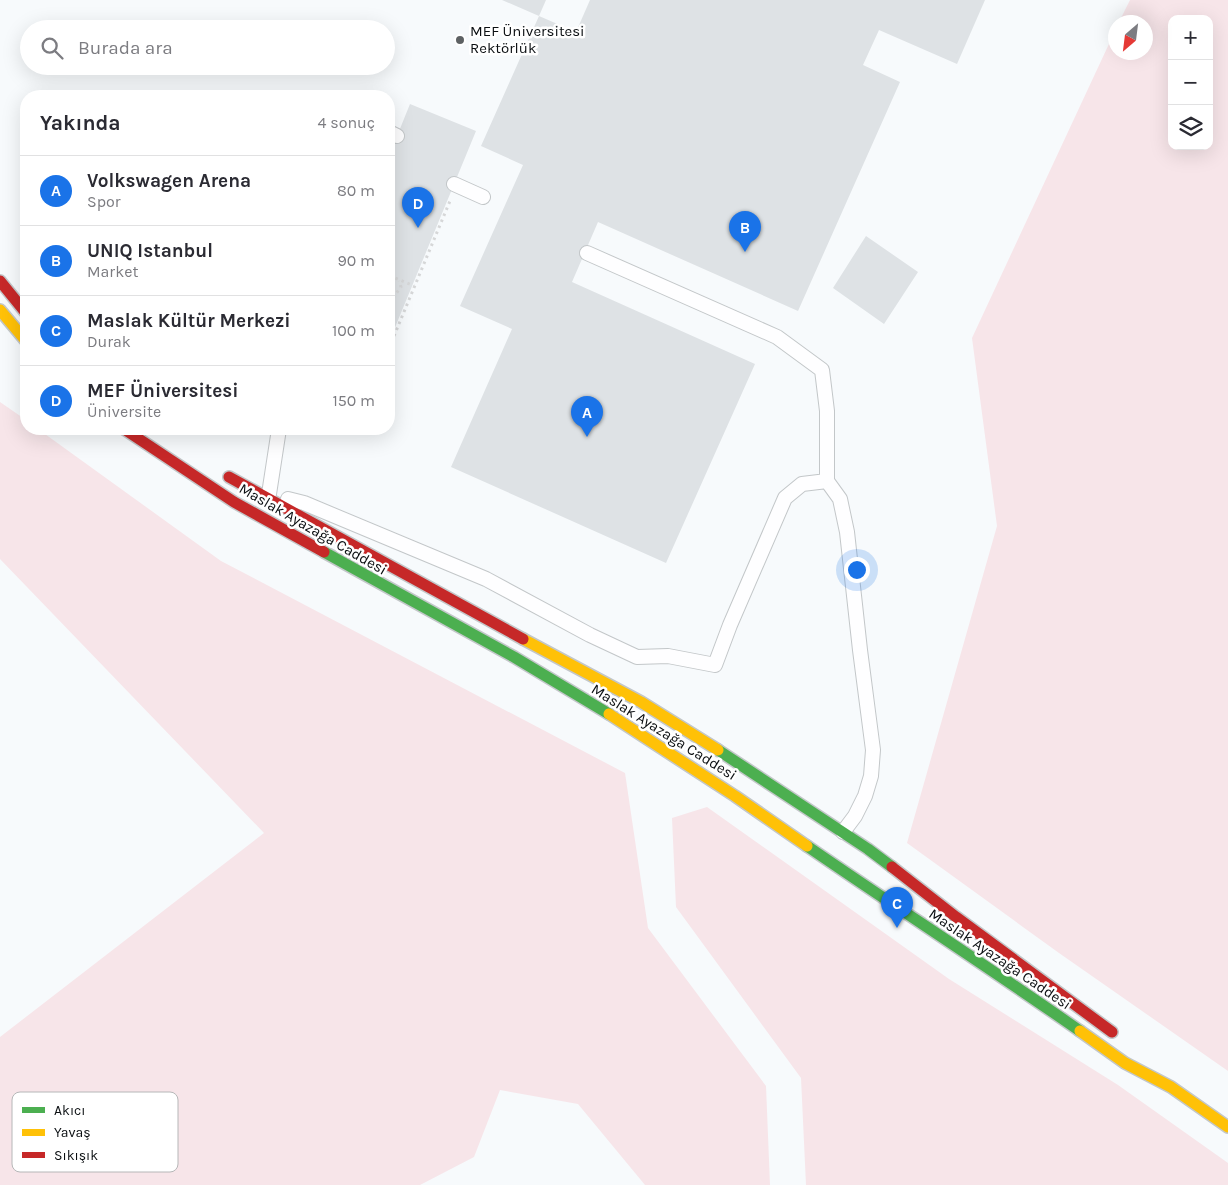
<!DOCTYPE html>
<html lang="tr">
<head>
<meta charset="utf-8">
<style>
  :root { --surface:#fff; --page:#f2f2f3; --text:#2b2b33; --muted:#7c7c81; --line:#e1e1e2; --accent:#1a73e8 }
  body { margin:0; font-family:Karla,sans-serif; background:var(--page); color:var(--text) }
  .controls { position:absolute; right:15px; top:15px; display:grid; overflow:hidden; border-radius:10px; box-shadow:0 5px 20px #0002 }
  .controls button { width:45px; height:45px; display:grid; place-items:center; padding:0; border:0; border-bottom:1px solid var(--line); background:var(--surface); color:var(--text); font:25px sans-serif }
  .compass { position:absolute; left:1108px; top:15px; width:45px; height:45px; border-radius:50%; background:var(--surface); box-shadow:0 5px 20px #0002; rotate:208deg }
  .you { position:absolute; left:856px; top:569px; width:18px; height:18px; margin:-12px; border:4px solid #fff; border-radius:50%; background:#1a73e8; box-shadow:0 0 0 8px #1a73e833 }
  .badge { display:grid; place-items:center; width:32px; height:32px; border-radius:50%; background:var(--accent); color:#fff; font-size:16px; font-weight:700 }
  .pin { position:absolute; translate:-50% -41px; filter:drop-shadow(0 1px 2px #0008) }
  .pin::after { content:''; position:absolute; top:26px; width:18px; height:15px; background:inherit; clip-path:polygon(0 0,100% 0,50% 100%) }
  .list { margin:0; padding:0; list-style:none }
  h2 { display:flex; justify-content:space-between; align-items:center; height:65px; margin:0; padding:0 20px; font-size:21px }
  h2 small { font-size:16px; font-weight:400; color:var(--muted) }
  .list li { display:grid; grid-template-columns:32px 1fr auto; gap:15px; align-items:center; box-sizing:border-box; height:70px; padding:0 20px; border-top:1px solid var(--line) }
  .list b { display:block; font-size:19px; white-space:nowrap }
  .list p { margin:0; font-size:16px; white-space:nowrap; color:var(--muted) }
  .list em { font-size:16px; font-style:normal; color:var(--muted) }
  .icon { flex:none; width:28px; height:28px; fill:none; stroke:currentColor; stroke-width:2; stroke-linecap:round; stroke-linejoin:round }
  .map { position:relative; flex:none; width:1228px; height:1185px; overflow:hidden }
  .search { position:absolute; background:var(--surface); box-shadow:0 5px 20px #0002; left:20px; top:20px; width:375px; height:55px; display:flex; align-items:center; gap:12px; box-sizing:border-box; padding:0 18px; border-radius:28px; color:var(--muted); font-size:19px }
  .panel { position:absolute; background:var(--surface); box-shadow:0 5px 20px #0002; left:20px; top:90px; width:375px; height:345px; border-radius:20px }
  .map>svg:first-child { display:block }
  .green { fill:#f7e5e9; fill-rule:evenodd }
  .building { fill:#dee2e5 }
  .lines { fill:none; stroke-linecap:round; stroke-linejoin:round }
  .lane-casing { stroke:#c3c7c9; stroke-width:16 }
  .fast-casing { stroke:#c3c7c9; stroke-width:14 }
  .slow-casing { stroke:#c3c7c9; stroke-width:14 }
  .jam-casing { stroke:#c3c7c9; stroke-width:14 }
  .path { stroke:#d6d7d8; stroke-width:3; stroke-dasharray:2.5 4; stroke-linecap:butt }
  .lane { stroke:#fefeff; stroke-width:14 }
  .fast { stroke:#4caf50; stroke-width:11 }
  .slow { stroke:#ffc107; stroke-width:11 }
  .jam { stroke:#c62828; stroke-width:11 }
  .poi-dot { fill:#5d6163; stroke:#fff; stroke-width:2 }
  .labels { text-anchor:middle; stroke-width:5; stroke-linejoin:round; paint-order:stroke }
  .poi-label { font-size:15px; fill:#0a0e11; stroke:#fff; text-anchor:start }
  .street-label { font-size:15px; fill:#0a0e11; stroke:#fff }
  .key { fill:#fff; stroke:#b6b7b8; stroke-width:1 }
  .key-label { font-size:14px; fill:#0a0e11 }
</style>
</head>
<body>
<div class="map">
<svg width="1228" height="1185" viewBox="0 0 1228 1185">
  <rect width="100%" height="100%" fill="#f7fafc"/>
  <!-- green -->
  <path class="green" d="M1130 0H1228V1071L1059 953 907 843 997 526 972 338 1115 31 1116 52H1146V22H1119ZM1172 19H1209V146H1172Z
    M0 402 26 420V429H38L221 561 625 773 648 928 766 1086 770 1185H645L578 1104 500 1090 474 1157 420 1185H0V1037L264 833 0 559Z
    M707 807 949 979 1118 1085 1228 1163V1185H806L801 1078 676 907 672 818Z"/>
  <!-- building -->
  <path class="building" d="M502 0H546L539 16 576 32 590 0H985L957 64 879 30 863 65 900 82 798 311 598 222 572 282 755 364 666 563 451 467 512 329 460 306 523 165 481 146 539 16Z
    M410 104 476 131 389 342V156Z
    M866 236 918 272 884 324 833 288Z"/>
  <g class="lines">
    <defs>
      <path id="lane" d="M389 132 397 136
        M454 184 483 197
        M587 253 777 337 822 370 827 411V481L840 499 847 532 860 650 873 750 871 776 865 796 855 816 843 832
        M269 494 279 429
        M288 499 304 503 486 579 590 635 637 657 668 656 715 665 730 625 785 498 802 484 827 481"/>
      <path id="fast" d="M324 552 514 657 609 714
        M718 750 868 849 892 867
        M807 846C897 908 990 968 1080 1031"/>
      <path id="slow" d="M0 310 26 341
        M523 639 641 702 718 750
        M609 714 735 796 807 846
        M1080 1031 1125 1063 1171 1087 1228 1127"/>
      <path id="jam" d="M0 281 26 313
        M124 429 234 502 324 552
        M229 477 523 639
        M892 867 956 917 1112 1032"/>
    </defs>
    <!-- lane casing -->
    <use href="#lane" class="lane-casing"/>
    <!-- fast casing -->
    <use href="#fast" class="fast-casing"/>
    <!-- slow casing -->
    <use href="#slow" class="slow-casing"/>
    <!-- jam casing -->
    <use href="#jam" class="jam-casing"/>
    <!-- path -->
    <path class="path" d="M389 278H395L414 286
      M389 285 391 286 389 289
      M389 303 401 287 399 281
      M389 348 450 201"/>
    <!-- lane -->
    <use href="#lane" class="lane"/>
    <!-- fast -->
    <use href="#fast" class="fast"/>
    <!-- slow -->
    <use href="#slow" class="slow"/>
    <!-- jam -->
    <use href="#jam" class="jam"/>
  </g>
  <!-- markers -->
  <circle class="poi-dot" cx="460" cy="40" r="5"/>
  <g class="labels">
    <!-- poi labels -->
    <g class="poi-label">
      <text x="470" y="36">MEF Üniversitesi<tspan x="470" dy="17">Rektörlük</tspan></text>
    </g>
    <!-- street labels -->
    <g class="street-label">
      <text transform="translate(313 529) rotate(30)" y="5">Maslak Ayazağa Caddesi</text>
      <text transform="translate(664 732) rotate(32)" y="5">Maslak Ayazağa Caddesi</text>
      <text transform="translate(1000 959) rotate(34)" y="5">Maslak Ayazağa Caddesi</text>
    </g>
  </g>
  <!-- legend -->
  <rect x="12" y="1092" width="166" height="80" rx="8" class="key"/>
  <rect x="22" y="1107" width="23" height="6" fill="#4caf50"/>
  <rect x="22" y="1129" width="23" height="7" fill="#ffc107"/>
  <rect x="22" y="1152" width="23" height="6" fill="#c62828"/>
  <g class="key-label">
    <text x="54" y="1115">Akıcı</text>
    <text x="54" y="1137">Yavaş</text>
    <text x="54" y="1160">Sıkışık</text>
  </g>
</svg>
<div class="controls">
<button>+</button>
<button>−</button>
<button><svg class="icon" aria-label="layers" viewBox="0 0 24 24"><path d="M12 4l9 5-9 5-9-5zM3 14l9 5 9-5"/></svg></button>
</div>
<svg class="compass" viewBox="-18 -18 36 36"><path d="M0-13l5 13h-10z" fill="#e53935"/><path d="M0 13l5-13h-10z" fill="#7c7c81"/></svg>
<div class="you"></div>
<div class="pin badge" style="left:587px;top:437px">A</div>
<div class="pin badge" style="left:745px;top:252px">B</div>
<div class="pin badge" style="left:897px;top:928px">C</div>
<div class="pin badge" style="left:418px;top:228px">D</div>
<div class="search"><svg class="icon" aria-label="search" viewBox="0 0 24 24"><circle cx="10" cy="10" r="6"/><path d="M15 15l6 6"/></svg>Burada ara</div>
<section class="panel">
<h2>Yakında<small>4 sonuç</small></h2>
<ul class="list">
<li><span class="badge">A</span><div><b>Volkswagen Arena</b><p>Spor</p></div><em>80 m</em></li>
<li><span class="badge">B</span><div><b>UNIQ Istanbul</b><p>Market</p></div><em>90 m</em></li>
<li><span class="badge">C</span><div><b>Maslak Kültür Merkezi</b><p>Durak</p></div><em>100 m</em></li>
<li><span class="badge">D</span><div><b>MEF Üniversitesi</b><p>Üniversite</p></div><em>150 m</em></li>
</ul>
</section>
</div>
</body>
</html>
